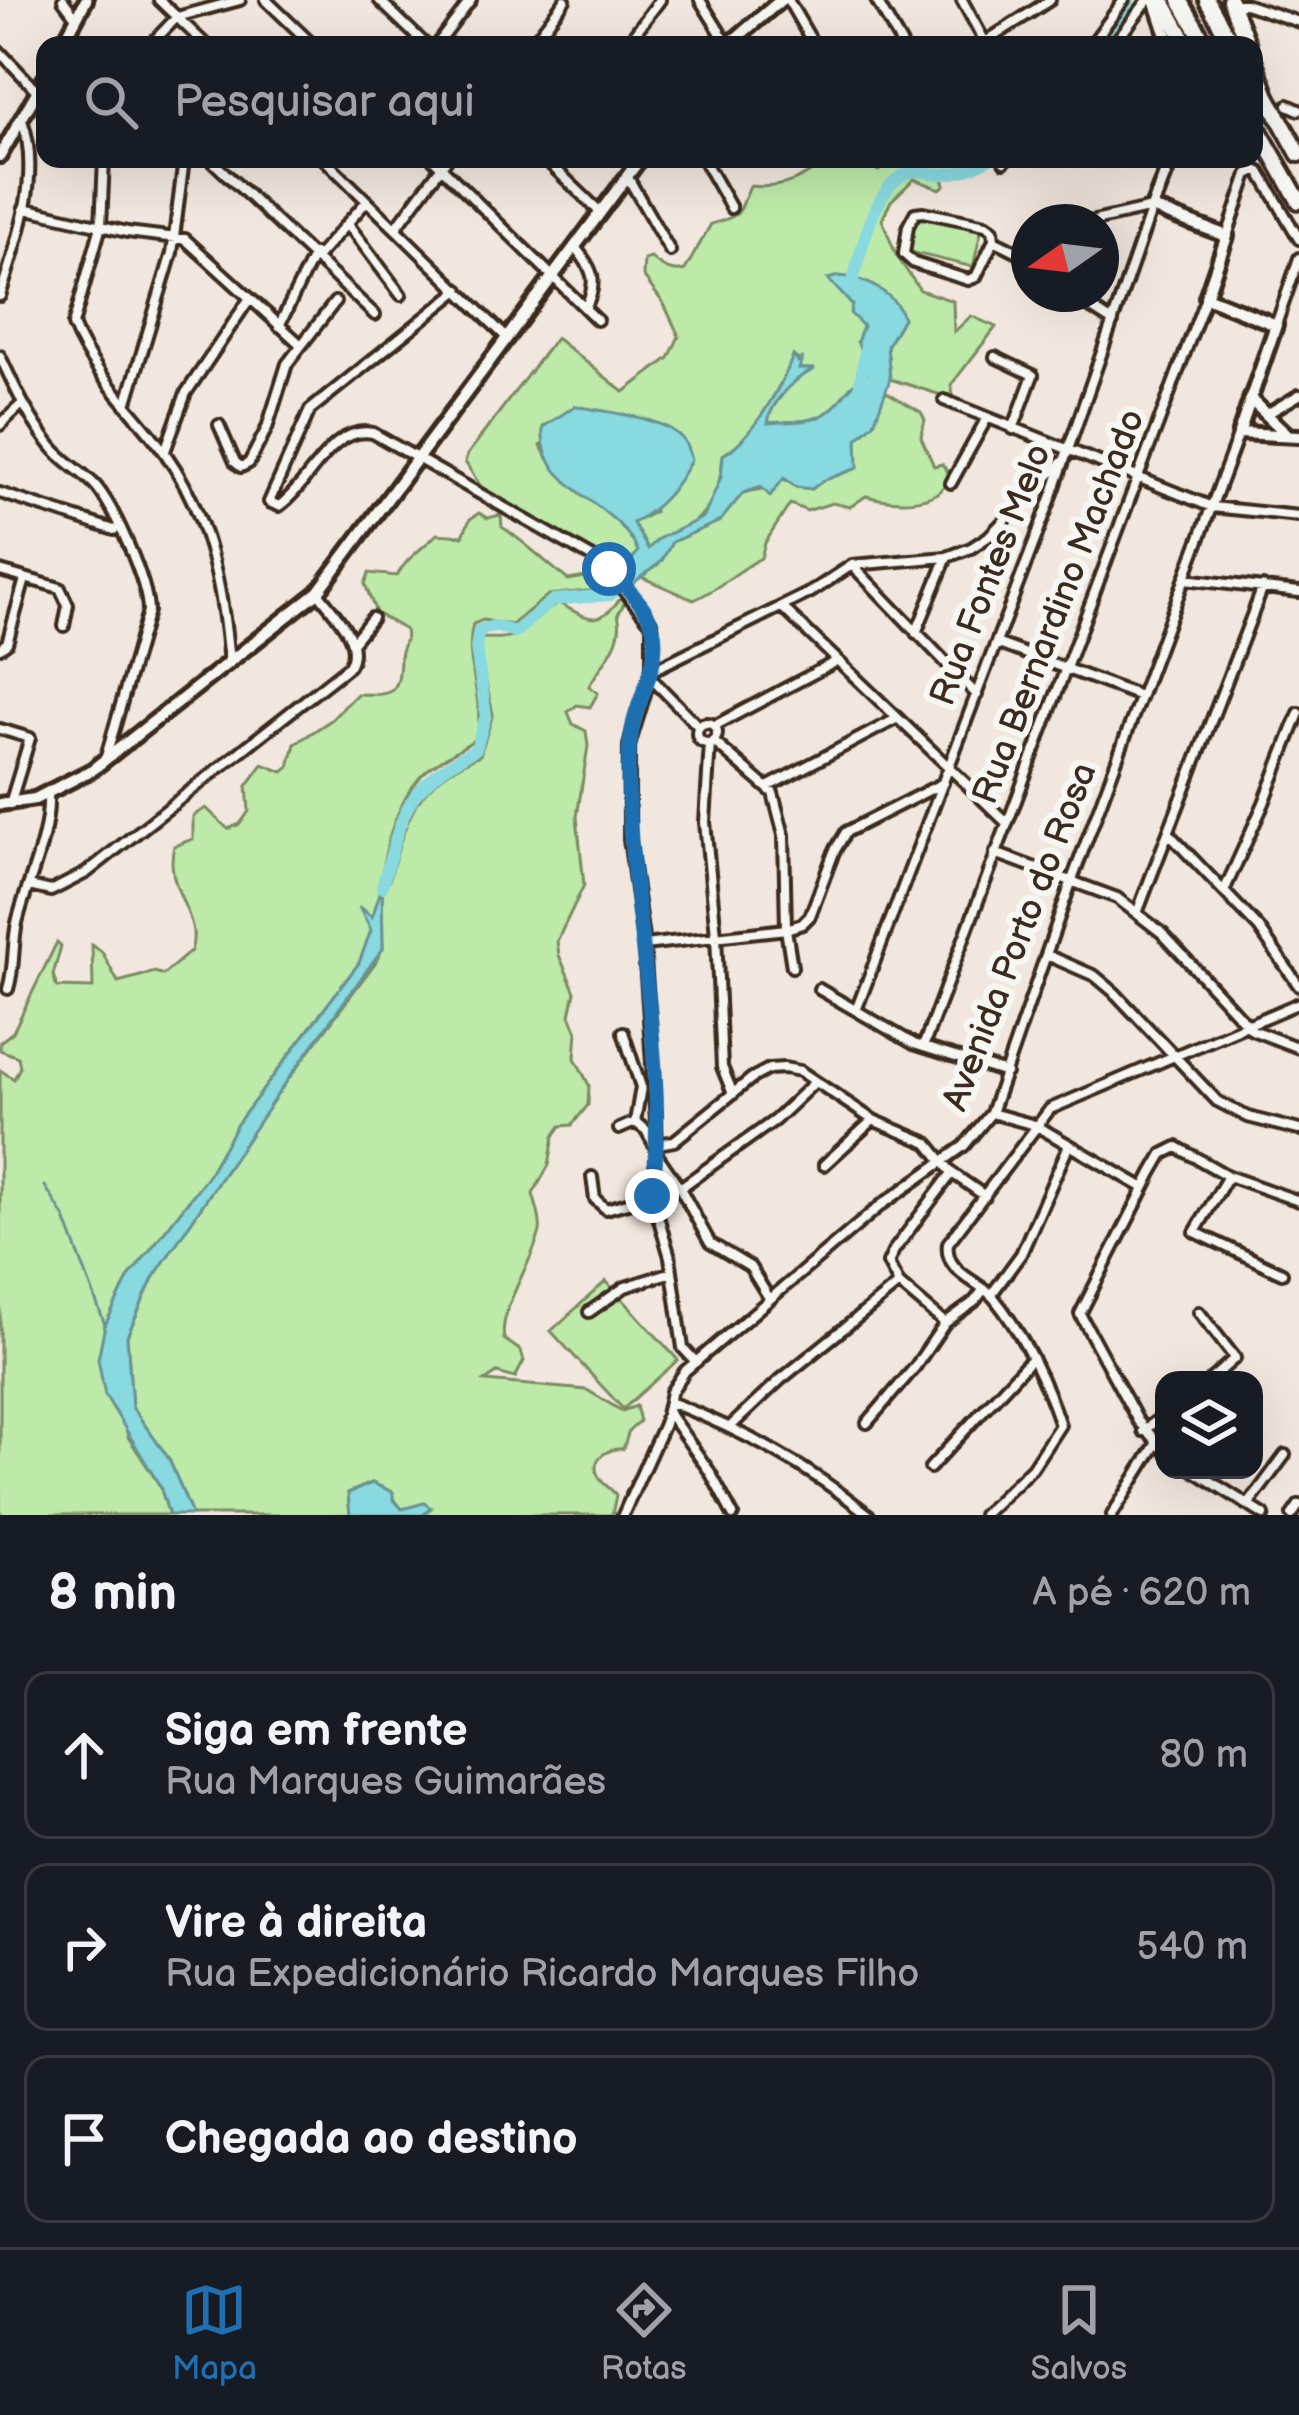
<!DOCTYPE html>
<html lang="pt">
<head>
<meta charset="utf-8">
<style>
  :root { --surface:#171b24; --page:#242831; --text:#f1f3f6; --muted:#9ea1a6; --line:#363941; --accent:#1f6fb2 }
  body { margin:0; font-family:"Balsamiq Sans",sans-serif; background:var(--page); color:var(--text) }
  .controls { position:absolute; right:36px; bottom:36px; display:grid; overflow:hidden; border-radius:24px; box-shadow:0 12px 48px #0002 }
  .controls button { width:108px; height:108px; display:grid; place-items:center; padding:0; border:0; border-bottom:3px solid var(--line); background:var(--surface); color:var(--text); font:60px sans-serif }
  .compass { position:absolute; left:1011px; top:204px; width:108px; height:108px; border-radius:50%; background:var(--surface); box-shadow:0 12px 48px #0002; rotate:256deg }
  .stop { position:absolute; width:36px; height:36px; margin:-27px; border:9px solid #1f6fb2; border-radius:50%; background:#fff }
  .stop.end { background:#1f6fb2; border-color:#fff; box-shadow:0 3px 12px #0008 }
  .list { margin:0; padding:0; list-style:none }
  h2 { display:flex; justify-content:space-between; align-items:center; height:156px; margin:0; padding:0 48px; font-size:51px }
  h2 small { font-size:39px; font-weight:400; color:var(--muted) }
  .list li { display:grid; grid-template-columns:78px 1fr auto; gap:36px; align-items:center; box-sizing:border-box; height:168px; margin:0 24px 24px; padding:0 24px; border:3px solid var(--line); border-radius:24px }
  .list b { display:block; font-size:45px; white-space:nowrap }
  .list p { margin:0; font-size:39px; white-space:nowrap; color:var(--muted) }
  .list em { font-size:39px; font-style:normal; color:var(--muted) }
  .icon { flex:none; width:66px; height:66px; fill:none; stroke:currentColor; stroke-width:2; stroke-linecap:round; stroke-linejoin:round }
  .map { position:relative; flex:none; width:1299px; height:1515px; overflow:hidden }
  .search { position:absolute; background:var(--surface); box-shadow:0 12px 48px #0002; left:36px; right:36px; top:36px; height:132px; display:flex; align-items:center; gap:30px; box-sizing:border-box; padding:0 42px; border-radius:24px; color:var(--muted); font-size:45px }
  .sheet { height:732px; background:var(--surface) }
  nav { display:flex; justify-content:space-around; align-items:center; box-sizing:border-box; height:168px; border-top:3px solid var(--line); background:var(--surface); font-size:33px; color:var(--muted) }
  nav a { display:grid; justify-items:center; gap:6px }
  nav .on { color:var(--accent) }
  .map>svg:first-child { display:block }
  .green { fill:#bdeaa8; stroke:#7c8a63; stroke-width:3 }
  .water { fill:#88d9e0; stroke:#699392; stroke-width:3 }
  .lines { fill:none; stroke-linecap:round; stroke-linejoin:round }
  .stream { stroke:#699392; stroke-width:3 }
  .river { stroke:#88d9e0; stroke-width:12 }
  .street-casing { stroke:#3b2a1e; stroke-width:16 }
  .secondary-casing { stroke:#3b2a1e; stroke-width:20 }
  .highway-casing { stroke:#3b2a1e; stroke-width:22 }
  .street { stroke:#f6f6f2; stroke-width:8 }
  .secondary { stroke:#f6f6f2; stroke-width:10 }
  .highway { stroke:#f6f6f2; stroke-width:14 }
  .route { stroke:#1f6fb2; stroke-width:15 }
  .labels { text-anchor:middle; stroke-width:12; stroke-linejoin:round; paint-order:stroke }
  .street-label { font-size:36px; fill:#3b2a1e; stroke:#f6f6f2 }
</style>
</head>
<body>
<div class="map">
<svg width="1299" height="1515" viewBox="0 0 1299 1515">
  <rect width="100%" height="100%" fill="#f1e7de"/>
  <filter id="ink" filterUnits="userSpaceOnUse"><feTurbulence type="fractalNoise" baseFrequency=".00833" numOctaves="2"/><feDisplacementMap in="SourceGraphic" scale="24" xChannelSelector="R" yChannelSelector="G"/><feConvolveMatrix kernelMatrix="1 2 1 2 8 2 1 2 1" color-interpolation-filters="sRGB"/></filter>
  <g filter="url(#ink)">
    <!-- green -->
    <path class="green" d="M830 159H864L878 171 882 169 881 159H979L959 169 923 170 943 178 945 185 940 189 914 179 891 201 882 219 896 255 920 290 953 301 954 332 971 316 996 327 951 385 954 399 890 379 887 346 903 318C884 289 865 274 829 279L843 291 863 326 858 342 867 363V375C843 389 845 399 829 411 813 424 786 421 767 423 771 403 793 381 810 369H799L802 362 794 357C777 390 756 436 723 455 718 517 697 521 648 549L633 523 654 512 646 422 575 406 541 446C563 493 617 504 638 551L622 575 601 556 483 490 465 462 467 455 554 340 556 338 624 392 669 358 679 336 664 304 643 276 644 260 651 258C661 267 672 274 685 270L711 224C745 215 738 212 750 186 784 190 803 178 830 159Z
      M917 207 983 223 973 267 906 251Z
      M885 391 921 412 925 420 921 437 934 466 942 464 948 472C948 508 890 503 866 496L850 507 832 503 807 511 790 504 765 543 761 558C737 571 719 589 694 600L641 577 661 562 672 542 720 521 743 493 776 486 783 478 796 487 812 489 822 481 857 468V439L874 422Z
      M479 513 487 518 501 515 502 527C525 542 545 562 568 580L592 576 597 590 548 595 512 625 483 620 473 624C463 661 485 699 477 738 460 750 435 761 421 776 397 803 382 850 382 885L389 881C407 815 414 785 480 755L493 714 479 652 482 638C528 641 522 625 558 603 588 618 598 630 622 596L625 602 618 614C626 641 601 664 589 686L598 693 590 707 577 705 568 712 573 724 586 731 588 746 577 817 584 885 557 941 559 955 575 992 570 1015 577 1032 575 1058 589 1085 588 1105 572 1125 561 1126 554 1136 549 1165 533 1194C536 1205 542 1221 540 1231 534 1260 498 1310 504 1339L521 1351 524 1361 515 1378 497 1373 485 1381 587 1390 622 1411 636 1406 640 1421 629 1431 623 1449C606 1447 587 1462 601 1480 605 1486 612 1489 616 1495L612 1515H423L430 1508 402 1509 393 1498 392 1492 372 1483 348 1493 350 1515H192L169 1459 132 1407 127 1336 153 1278 281 1089 375 963 383 948 382 891 372 918 363 910 372 930 359 963 237 1124 207 1177 129 1277 105 1326 128 1437 160 1486 169 1515H0V1070L14 1079 20 1067 18 1057 0 1050V1042L13 1032 57 942 61 946 53 975 57 987 93 988 92 945 102 952 118 982 155 972 163 975 191 951C203 914 163 891 174 846L193 839V816L206 808 228 829 240 824 249 811 247 786 263 764 283 772 289 767 295 744 331 720 357 694C392 695 399 696 400 658 400 645 408 644 405 630L376 613 365 584 369 573 397 576C406 558 422 549 437 534L463 536 470 519Z
      M606 1281 678 1360 623 1409 551 1331Z"/>
    <!-- water -->
    <path class="water" d="M838 276C863 277 896 293 903 318L887 346 890 379 874 423 857 439 858 468 822 481 812 489 796 487 784 478 770 496 761 487 743 493 720 521 672 542 661 562 632 584 622 575 638 551C615 499 537 489 543 427L575 406C604 412 667 416 684 441 688 447 689 454 691 460 676 488 661 507 633 523L648 549 658 539 704 517 721 477 723 455C752 438 781 388 793 356L798 362 803 357 799 369H815C794 378 771 401 768 423 787 421 813 424 829 411 845 399 843 389 866 375L867 363 857 342 863 326 850 313 852 305 828 279Z
      M382 887 383 948 281 1089 153 1278 127 1336 132 1407 169 1459 192 1515H169L160 1486 105 1395 98 1359 105 1325 129 1277 207 1177 237 1124 359 963 371 930 359 907 372 917Z
      M372 1483 393 1492V1499L402 1509 424 1503 431 1508 423 1515H350L348 1493Z"/>
    <g class="lines">
      <!-- stream -->
      <path class="stream" d="M45 1186 65 1218 105 1325"/>
      <!-- river -->
      <path class="river" d="M1107 45 1129 0
        M854 291 852 284C861 252 875 178 914 171 923 170 933 175 943 174 959 174 974 167 988 159
        M859 390 866 345
        M382 887C404 810 402 790 476 749L486 715 476 648 479 630 494 626 515 632 553 600 610 595 635 572"/>
      <defs>
        <path id="street" d="M63 0 75 16
          M159 0 206 45
          M266 0 313 45
          M379 0 426 45
          M700 0 728 45
          M788 0 814 45
          M876 0 902 45
          M962 0 986 44
          M1233 4H1245L1299 22
          M985 42 1050 0
          M150 45 177 17 240 0
          M437 45 471 0
          M531 45 565 0
          M626 45 660 0
          M1091 45 1124 0
          M1113 45 1148 0
          M0 52 38 92
          M1288 105 1299 110
          M104 159 101 226 73 325C94 377 133 408 165 453 209 515 223 590 229 664
          M210 159 375 315
          M324 159 507 338
          M433 159 597 320
          M545 159 600 212
          M703 159 731 208
          M1004 162 1006 159
          M627 176 670 251
          M24 208 127 232 185 239 300 344
          M347 223 401 295
          M396 228 447 159
          M1227 236 1248 174 1255 170 1260 172 1299 239
          M994 240 976 277 968 280 914 263 904 254 908 226 915 213 923 212 986 225 993 230 994 240 1024 255
          M575 247C593 269 599 281 585 308
          M1029 247 1024 255 1029 266
          M317 257 367 201
          M459 290 310 410 269 502 279 506C309 486 331 424 373 433L600 562 652 624V671L629 746V839L644 945 656 1122 657 1155 652 1196 670 1257 683 1348 696 1362
          M1069 294 1113 322
          M0 296C17 243 42 175 22 120
          M1276 325 1299 258
          M279 326 314 254
          M0 356C15 388 29 419 51 446 63 461 80 470 93 483 113 503 148 583 148 611L105 760
          M995 357 1033 375 1013 429
          M944 400 1212 507 1299 516
          M126 405 172 253 184 159
          M1267 414 1299 395
          M0 425 23 403
          M219 425 235 462 241 467 249 463 267 428 287 364 335 302
          M165 451 186 393 248 301
          M951 483 987 418
          M0 493 114 530
          M852 565 977 695
          M0 571 60 588 68 605 64 626
          M1185 579 1299 592
          M782 607 1006 822
          M916 633 947 557
          M353 642 372 618
          M996 643 1140 696
          M0 648 7 643 25 579
          M653 670 811 592 852 565 947 557 971 548 988 537 1061 463
          M650 677 699 727
          M697 733a10 10 0 1 1 20 0a10 10 0 1 1-20 0Z
          M714 726 837 661
          M0 729 30 738 10 804
          M710 743 705 822 716 935 722 1067 733 1094
          M769 786 896 719
          M1170 835 1259 928 1299 986
          M995 853 1117 898 1162 933 1252 1030 1299 1048
          M29 886 51 891 86 873 349 666C364 641 333 613 318 592
          M1224 891 1264 803 1299 713
          M1137 913 1263 587
          M644 945 786 929 784 835 773 793 713 741
          M1047 955 1095 976 1114 992 1217 1101 1248 1117 1299 1130
          M792 967 786 929 802 924 810 916 834 852 846 832 943 783
          M8 989C15 967 12 946 17 923 27 881 50 838 48 794
          M819 989 914 1044 1006 1073
          M857 1008 1053 493 1152 208 1090 222
          M623 1032 641 1087 635 1122 646 1130 656 1148
          M923 1047 1206 297
          M991 1113 1035 1125 1144 1188
          M619 1129 635 1122
          M658 1144 674 1141 752 1078 769 1069 784 1068 800 1071 873 1120 928 1143 952 1173 985 1196
          M658 1156 680 1188 710 1243 750 1267 769 1298
          M824 1165 873 1120
          M1228 1176 1195 1232 1282 1273
          M592 1177 595 1199 606 1209 652 1196
          M680 1188 775 1120 815 1082
          M991 1295 1021 1254 1069 1145
          M589 1312 625 1287 672 1272
          M1199 1312 1235 1358 1210 1380
          M945 1323 899 1284 888 1263 894 1250 952 1173
          M670 1402C743 1431 807 1465 869 1515
          M669 1414 710 1472 733 1515
          M867 1423 915 1367 945 1323 974 1302 984 1289
          M731 1426 780 1380 899 1284
          M1143 1431 1164 1415
          M1164 1450 1138 1421 1080 1314 1152 1173 1163 1154 1177 1147 1228 1176 1299 1201
          M930 1468 1030 1360
          M1193 1470 1264 1515
          M1248 1505 1285 1455
          M623 1515 664 1424 671 1392 685 1371 880 1206 964 1146 991 1113 1072 880 1239 433
          M983 1515 1032 1468 1060 1425C1046 1383 1022 1332 994 1298 977 1279 944 1273 948 1243L1050 1109 1299 1003
          M1112 1515 1156 1444
          M1292 1515 1299 1505"/>
        <path id="secondary" d="M1155 0 1170 45
          M62 45 86 0
          M728 45 781 0
          M0 156 45 78
          M1171 159 1152 208 1227 236 1206 297 1276 325 1239 433 1299 436
          M1250 399 1287 434
          M0 804 35 799 92 770 318 592 640 159"/>
        <path id="highway" d="M1162 0 1187 45
          M1180 0 1206 45
          M1207 0 1232 45
          M1230 0 1248 45
          M1254 62 1267 96 1299 154
          M1254 122 1299 201"/>
      </defs>
      <!-- street casing -->
      <use href="#street" class="street-casing"/>
      <!-- secondary casing -->
      <use href="#secondary" class="secondary-casing"/>
      <!-- highway casing -->
      <use href="#highway" class="highway-casing"/>
      <!-- street -->
      <use href="#street" class="street"/>
      <!-- secondary -->
      <use href="#secondary" class="secondary"/>
      <!-- highway -->
      <use href="#highway" class="highway"/>
    </g>
  </g>
  <g class="lines" filter="url(#ink)">
    <!-- route -->
    <path class="route" d="M609 569C623 585 648 607 653 627 661 659 643 688 635 717 629 738 628 759 628 781 630 916 670 1061 652 1196"/>
  </g>
  <g class="labels">
    <!-- street labels -->
    <g class="street-label">
      <text transform="translate(989 574) rotate(-69)" y="13">Rua Fontes Melo</text>
      <text transform="translate(1057 606) rotate(-69)" y="13">Rua Bernardino Machado</text>
      <text transform="translate(1018 936) rotate(-69)" y="13">Avenida Porto do Rosa</text>
    </g>
  </g>
</svg>
<div class="controls">
<button><svg class="icon" aria-label="layers" viewBox="0 0 24 24"><path d="M12 4l9 5-9 5-9-5zM3 14l9 5 9-5"/></svg></button>
</div>
<svg class="compass" viewBox="-18 -18 36 36"><path d="M0-13l5 13h-10z" fill="#e53935"/><path d="M0 13l5-13h-10z" fill="#9ea1a6"/></svg>
<div class="stop" style="left:609px;top:569px"></div>
<div class="stop end" style="left:652px;top:1196px"></div>
<div class="search"><svg class="icon" aria-label="search" viewBox="0 0 24 24"><circle cx="10" cy="10" r="6"/><path d="M15 15l6 6"/></svg>Pesquisar aqui</div>
</div>
<section class="sheet">
<h2>8 min<small>A pé · 620 m</small></h2>
<ul class="list">
<li><svg class="icon" aria-label="ahead" viewBox="0 0 24 24"><path d="M12 20V5M6 11l6-6 6 6"/></svg><div><b>Siga em frente</b><p>Rua Marques Guimarães</p></div><em>80 m</em></li>
<li><svg class="icon" aria-label="right" viewBox="0 0 24 24"><path d="M7 20v-9h11M14 6l5 5-5 5"/></svg><div><b>Vire à direita</b><p>Rua Expedicionário Ricardo Marques Filho</p></div><em>540 m</em></li>
<li><svg class="icon" aria-label="arrive" viewBox="0 0 24 24"><path d="M6 21V4h12l-3 4 3 4H6"/></svg><div><b>Chegada ao destino</b></div></li>
</ul>
</section>
<nav>
<a class="on"><svg class="icon" aria-label="map" viewBox="0 0 24 24"><path d="M3 6l6-2 6 2 6-2v14l-6 2-6-2-6 2zM9 4v14M15 6v14"/></svg>Mapa</a>
<a><svg class="icon" aria-label="directions" viewBox="0 0 24 24"><path d="M12 3l9 9-9 9-9-9zM9 14v-3h6M13 9l2 2-2 2"/></svg>Rotas</a>
<a><svg class="icon" aria-label="saved" viewBox="0 0 24 24"><path d="M7 4h10v16l-5-4-5 4z"/></svg>Salvos</a>
</nav>
</body>
</html>
